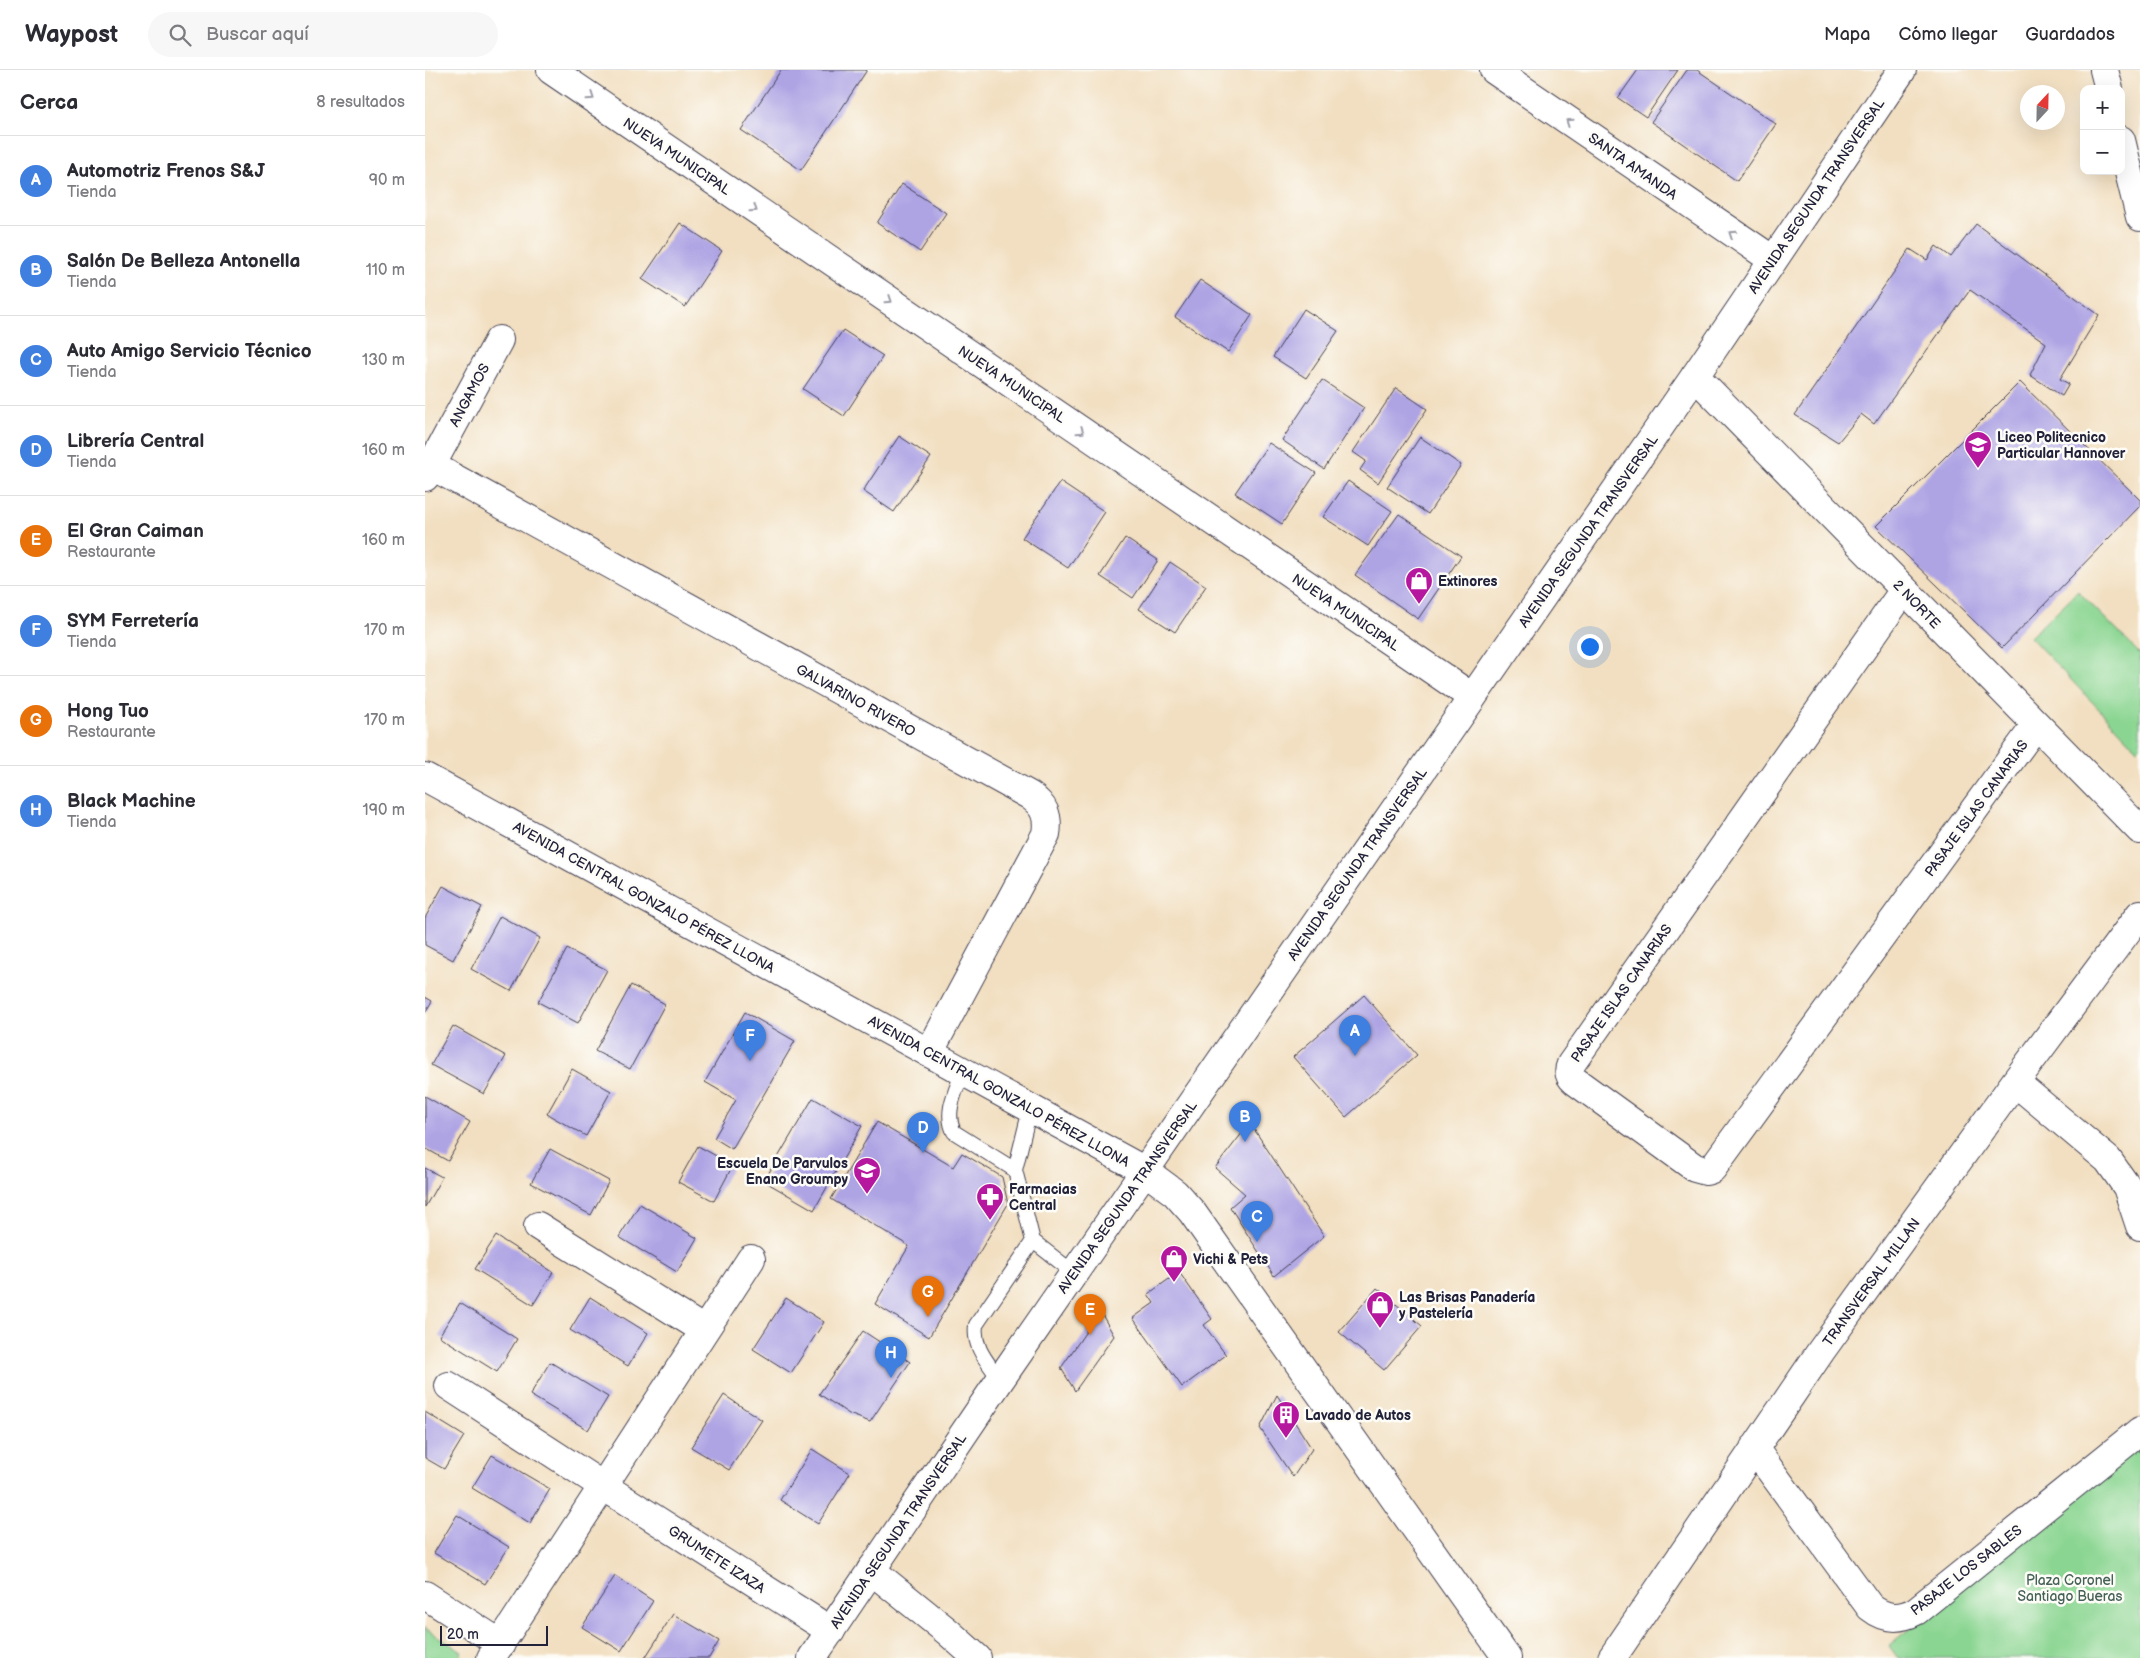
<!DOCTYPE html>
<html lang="es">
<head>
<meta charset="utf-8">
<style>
  :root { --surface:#fff; --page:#f7f7f7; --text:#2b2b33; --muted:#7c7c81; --line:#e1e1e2; --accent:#0b8043 }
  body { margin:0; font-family:"Balsamiq Sans",sans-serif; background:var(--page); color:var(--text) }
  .controls { position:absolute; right:15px; top:15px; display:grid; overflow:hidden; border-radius:10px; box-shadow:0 5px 20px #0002 }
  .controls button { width:45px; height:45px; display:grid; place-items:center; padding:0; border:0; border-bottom:1px solid var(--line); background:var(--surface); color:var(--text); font:25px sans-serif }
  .compass { position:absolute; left:1595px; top:15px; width:45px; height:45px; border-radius:50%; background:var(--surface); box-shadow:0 5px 20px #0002; rotate:22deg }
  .scale { position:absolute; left:15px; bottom:12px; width:108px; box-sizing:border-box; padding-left:5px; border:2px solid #22223b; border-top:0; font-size:14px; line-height:18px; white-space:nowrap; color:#22223b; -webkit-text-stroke:4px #fdfcf7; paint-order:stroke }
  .you { position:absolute; left:1164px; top:576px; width:18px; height:18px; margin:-12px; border:4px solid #fff; border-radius:50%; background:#1a73e8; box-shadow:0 0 0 8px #1a73e833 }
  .badge { display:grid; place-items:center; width:32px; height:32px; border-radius:50%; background:var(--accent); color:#fff; font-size:16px; font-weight:700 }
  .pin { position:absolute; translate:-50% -41px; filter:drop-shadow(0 1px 2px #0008) }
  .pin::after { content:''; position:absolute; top:26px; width:18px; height:15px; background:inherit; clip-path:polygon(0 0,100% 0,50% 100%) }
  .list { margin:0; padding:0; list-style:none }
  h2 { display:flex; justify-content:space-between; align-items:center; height:65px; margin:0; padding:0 20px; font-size:21px }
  h2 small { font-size:16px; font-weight:400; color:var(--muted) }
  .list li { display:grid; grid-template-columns:32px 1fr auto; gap:15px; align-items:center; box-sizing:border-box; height:90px; padding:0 20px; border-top:1px solid var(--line) }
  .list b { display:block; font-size:19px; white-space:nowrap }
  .list p { margin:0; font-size:16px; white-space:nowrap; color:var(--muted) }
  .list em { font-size:16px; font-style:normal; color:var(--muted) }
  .icon { flex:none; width:28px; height:28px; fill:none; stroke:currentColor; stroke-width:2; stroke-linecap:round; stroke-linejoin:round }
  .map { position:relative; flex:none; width:1715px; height:1588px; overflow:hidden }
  header { display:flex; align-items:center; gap:30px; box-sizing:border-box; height:70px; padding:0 25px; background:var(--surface); border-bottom:1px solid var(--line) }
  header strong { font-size:24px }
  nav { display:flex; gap:28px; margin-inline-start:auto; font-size:18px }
  .search { width:350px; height:45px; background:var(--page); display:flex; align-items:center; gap:12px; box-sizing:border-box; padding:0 18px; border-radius:28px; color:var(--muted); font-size:19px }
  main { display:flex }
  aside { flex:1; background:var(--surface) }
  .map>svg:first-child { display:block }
  .green { fill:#8ad591; stroke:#567c66 }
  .building { fill:#aea4e4 }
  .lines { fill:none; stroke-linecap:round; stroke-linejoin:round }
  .lane-casing { stroke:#413e4f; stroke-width:16 }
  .street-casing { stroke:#413e4f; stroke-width:30 }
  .secondary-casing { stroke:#413e4f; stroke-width:30 }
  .lane { stroke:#fff; stroke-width:14 }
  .street { stroke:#fff; stroke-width:28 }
  .secondary { stroke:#fff; stroke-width:28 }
  .oneway { stroke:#9c9ca7 }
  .labels { text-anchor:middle; stroke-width:5; stroke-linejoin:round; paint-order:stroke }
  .street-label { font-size:14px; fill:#22223b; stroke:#fdfcf7 }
  .poi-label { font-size:14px; font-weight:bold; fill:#22223b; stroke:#fdfcf7; text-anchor:start }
  .park-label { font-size:14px; fill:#466159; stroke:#fdfcf7 }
</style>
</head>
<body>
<header>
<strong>Waypost</strong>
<div class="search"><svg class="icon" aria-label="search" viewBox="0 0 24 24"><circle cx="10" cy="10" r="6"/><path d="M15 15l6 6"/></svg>Buscar aquí</div>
<nav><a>Mapa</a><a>Cómo llegar</a><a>Guardados</a></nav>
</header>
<main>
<aside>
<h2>Cerca<small>8 resultados</small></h2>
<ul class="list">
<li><span class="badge" style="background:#3f7fe0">A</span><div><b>Automotriz Frenos S&amp;J</b><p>Tienda</p></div><em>90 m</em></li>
<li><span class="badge" style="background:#3f7fe0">B</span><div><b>Salón De Belleza Antonella</b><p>Tienda</p></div><em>110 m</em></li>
<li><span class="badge" style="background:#3f7fe0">C</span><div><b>Auto Amigo Servicio Técnico</b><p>Tienda</p></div><em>130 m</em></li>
<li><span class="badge" style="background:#3f7fe0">D</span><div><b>Librería Central</b><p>Tienda</p></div><em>160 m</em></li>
<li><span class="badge" style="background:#e8710a">E</span><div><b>El Gran Caiman</b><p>Restaurante</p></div><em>160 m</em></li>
<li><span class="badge" style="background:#3f7fe0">F</span><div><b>SYM Ferretería</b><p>Tienda</p></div><em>170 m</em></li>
<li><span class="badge" style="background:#e8710a">G</span><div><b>Hong Tuo</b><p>Restaurante</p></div><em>170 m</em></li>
<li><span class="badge" style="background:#3f7fe0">H</span><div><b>Black Machine</b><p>Tienda</p></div><em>190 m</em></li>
</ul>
</aside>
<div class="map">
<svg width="1715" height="1588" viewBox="0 0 1715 1588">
  <rect width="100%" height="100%" fill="#fdfcf7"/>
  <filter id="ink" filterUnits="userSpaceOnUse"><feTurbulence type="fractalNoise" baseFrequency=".02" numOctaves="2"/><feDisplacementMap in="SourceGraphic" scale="10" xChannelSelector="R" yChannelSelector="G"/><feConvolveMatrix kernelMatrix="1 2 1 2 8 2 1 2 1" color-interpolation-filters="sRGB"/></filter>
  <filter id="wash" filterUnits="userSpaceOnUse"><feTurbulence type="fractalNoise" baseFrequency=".0096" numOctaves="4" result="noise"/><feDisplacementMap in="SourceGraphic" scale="20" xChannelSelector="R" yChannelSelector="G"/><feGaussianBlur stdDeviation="1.12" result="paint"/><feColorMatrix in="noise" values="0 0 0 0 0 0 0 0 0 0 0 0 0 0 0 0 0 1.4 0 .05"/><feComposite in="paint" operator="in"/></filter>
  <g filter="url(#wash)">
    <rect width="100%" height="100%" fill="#f2dfc1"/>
    <!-- green -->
    <path class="green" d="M1653 521 1715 584V676L1712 679 1605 567Z
      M1715 1371V1588H1473L1464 1576Z
      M0 1558 37 1582 33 1588H0Z"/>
    <g id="blocks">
      <!-- building -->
      <path class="building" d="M356 0H442L376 100 316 60Z
        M1213 0H1253L1221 47 1193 28Z
        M1262 0H1272L1351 54 1312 111 1226 52Z
        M477 114 521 143 495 182 452 153Z
        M255 153 297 181 260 237 217 209Z
        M1551 154 1674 245 1635 309 1644 314 1637 326 1605 305 1621 273 1545 220 1449 354 1436 344 1413 372 1370 345 1485 179 1502 190 1511 176 1526 187Z
        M775 210 827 245 803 282 750 247Z
        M879 239 913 261 881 308 848 287Z
        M418 260 458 286 419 346 378 319Z
        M897 310 939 338 899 399 857 370Z
        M1595 312 1715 430V436L1577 578 1451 456Z
        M971 318 1002 339 953 413 935 400 941 391 928 382Z
        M474 366 506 387 469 442 438 421Z
        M995 367 1036 395 1003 444 962 417Z
        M844 373 891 403 857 454 810 423Z
        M923 411 967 441 943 476 898 447Z
        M635 412 680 442 643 498 597 468Z
        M974 444 1036 486 993 549 930 505Z
        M700 468 733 490 708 528 675 506Z
        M745 492 781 516 750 562 714 539Z
        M18 816 57 837 28 890 0 875V848Z
        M75 846 115 868 86 921 46 899Z
        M142 879 182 900 153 953 113 932Z
        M206 915 240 934 205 999 170 981Z
        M939 925 992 985 921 1047 868 987Z
        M0 927 7 931 0 943Z
        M320 942 370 971 307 1079 289 1068 311 1030 280 1012Z
        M28 956 81 986 59 1024 6 995Z
        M147 999 186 1021 161 1066 122 1044Z
        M0 1026 45 1052 23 1091 0 1078Z
        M388 1028 437 1056 389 1140 339 1111Z
        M452 1052 528 1097 537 1083 577 1107 583 1134 504 1267 450 1234 484 1176 406 1129Z
        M825 1053 899 1166 849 1206 805 1137 820 1124 790 1098Z
        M273 1076 308 1095 289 1131 253 1112Z
        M125 1079 184 1111 166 1145 106 1113Z
        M0 1098 17 1107 0 1137Z
        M215 1134 272 1168 252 1202 194 1167Z
        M71 1166 128 1202 108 1235 50 1199Z
        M754 1202 787 1249 779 1255 801 1285 757 1317 708 1248 729 1233 723 1224Z
        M952 1218 997 1256 959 1300 914 1262Z
        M165 1227 223 1263 203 1296 145 1260Z
        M361 1228 399 1252 366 1303 328 1279Z
        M35 1233 92 1269 72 1302 14 1266Z
        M675 1241 689 1266 650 1321 636 1298Z
        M438 1261 485 1292 445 1352 424 1344 394 1324Z
        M125 1292 183 1327 163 1360 105 1325Z
        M299 1325 337 1350 304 1400 266 1377Z
        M852 1325 887 1379 868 1407 835 1358Z
        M0 1342 39 1366 19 1399 0 1388Z
        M387 1379 425 1403 393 1454 355 1430Z
        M67 1385 125 1419 105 1453 47 1418Z
        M32 1445 84 1477 60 1514 9 1483Z
        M190 1506 228 1531 196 1581 157 1557Z
        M248 1544 294 1571 284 1588H220Z"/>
    </g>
  </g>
  <g filter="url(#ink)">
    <use href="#blocks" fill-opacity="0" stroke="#413e4f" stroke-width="1"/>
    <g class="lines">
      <defs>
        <path id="lane" d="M538 1001C531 1021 519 1042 529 1062L590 1100
          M605 1039 590 1100 608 1171 649 1203
          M575 1310C563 1292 548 1278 551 1255L608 1171"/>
        <path id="street" d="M126 0 1047 627
          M1069 0 1348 190
          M1270 306 1715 760
          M0 392 604 725C619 735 624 746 621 764L504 983
          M0 407 74 270
          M1479 520 1146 994C1143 1001 1144 1006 1150 1011L1270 1098 1281 1101 1287 1099 1611 655
          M1590 1012 1683 1090 1702 1117 1715 1156
          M720 1101 750 1123 767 1142 1082 1588
          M113 1156 279 1260
          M24 1316 178 1416 406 1561
          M1329 1378 1445 1537C1460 1549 1474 1550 1491 1541L1715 1361
          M446 1500 523 1562 552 1588
          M0 1525 76 1574
          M66 1588 326 1189
          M1187 1588 1396 1281 1590 1012 1715 844"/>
        <path id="secondary" d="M1679 0 1684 19
          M1696 70 1715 147
          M0 707 720 1101
          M387 1588 575 1310 1270 306 1477 0"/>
      </defs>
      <!-- lane casing -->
      <use href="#lane" class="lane-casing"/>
      <!-- street casing -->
      <use href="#street" class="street-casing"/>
      <!-- secondary casing -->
      <use href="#secondary" class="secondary-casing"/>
      <!-- lane -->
      <use href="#lane" class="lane"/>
      <!-- street -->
      <use href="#street" class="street"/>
      <!-- secondary -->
      <use href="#secondary" class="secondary"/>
    </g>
    <!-- one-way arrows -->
    <defs><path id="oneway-chevron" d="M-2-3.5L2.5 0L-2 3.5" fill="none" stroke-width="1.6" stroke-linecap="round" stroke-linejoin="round" transform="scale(1.25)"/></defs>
    <g class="oneway">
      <use href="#oneway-chevron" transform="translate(166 27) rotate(34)"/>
      <use href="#oneway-chevron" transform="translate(1144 52) rotate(-145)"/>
      <use href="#oneway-chevron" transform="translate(329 139) rotate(34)"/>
      <use href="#oneway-chevron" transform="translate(1307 164) rotate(-146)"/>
      <use href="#oneway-chevron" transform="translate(464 230) rotate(34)"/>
      <use href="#oneway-chevron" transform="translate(656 361) rotate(34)"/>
    </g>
  </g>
  <!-- icons -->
  <defs>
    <symbol id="school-pin" viewBox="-11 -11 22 30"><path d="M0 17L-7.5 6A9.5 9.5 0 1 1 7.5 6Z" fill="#b5179e" stroke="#fdfcf7"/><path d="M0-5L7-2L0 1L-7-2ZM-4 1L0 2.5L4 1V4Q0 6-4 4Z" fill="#fff"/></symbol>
    <symbol id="shop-pin" viewBox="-11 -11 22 30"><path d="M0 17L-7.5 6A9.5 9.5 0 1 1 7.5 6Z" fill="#b5179e" stroke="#fdfcf7"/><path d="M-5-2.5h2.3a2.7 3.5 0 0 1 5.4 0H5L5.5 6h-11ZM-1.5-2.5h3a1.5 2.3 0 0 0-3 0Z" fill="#fff"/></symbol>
    <symbol id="pharmacy-pin" viewBox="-11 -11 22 30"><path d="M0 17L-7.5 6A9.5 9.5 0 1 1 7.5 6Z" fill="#b5179e" stroke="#fdfcf7"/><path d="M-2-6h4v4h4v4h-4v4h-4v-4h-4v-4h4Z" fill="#fff"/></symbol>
    <symbol id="building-pin" viewBox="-11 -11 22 30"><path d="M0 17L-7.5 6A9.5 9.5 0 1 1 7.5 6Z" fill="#b5179e" stroke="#fdfcf7"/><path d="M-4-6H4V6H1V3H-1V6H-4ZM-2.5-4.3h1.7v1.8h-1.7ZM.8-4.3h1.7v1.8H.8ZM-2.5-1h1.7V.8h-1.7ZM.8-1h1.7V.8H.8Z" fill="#fff"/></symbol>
  </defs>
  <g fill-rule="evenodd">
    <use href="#school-pin" x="1537" y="359" width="32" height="43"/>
    <use href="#shop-pin" x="978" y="495" width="32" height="43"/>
    <use href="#school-pin" x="426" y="1085" width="32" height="43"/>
    <use href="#pharmacy-pin" x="549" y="1111" width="32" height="43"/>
    <use href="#shop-pin" x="733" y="1173" width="32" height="43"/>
    <use href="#shop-pin" x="939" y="1219" width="32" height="43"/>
    <use href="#building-pin" x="845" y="1329" width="32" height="43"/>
  </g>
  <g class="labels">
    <!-- street labels -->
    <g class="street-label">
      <text transform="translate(252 86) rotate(34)" y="5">NUEVA MUNICIPAL</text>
      <text transform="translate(1208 96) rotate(35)" y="5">SANTA AMANDA</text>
      <text transform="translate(1391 126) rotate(-56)" y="5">AVENIDA SEGUNDA TRANSVERSAL</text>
      <text transform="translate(587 314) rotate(34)" y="5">NUEVA MUNICIPAL</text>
      <text transform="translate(44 325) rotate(-62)" y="5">ANGAMOS</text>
      <text transform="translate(1163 461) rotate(-55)" y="5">AVENIDA SEGUNDA TRANSVERSAL</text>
      <text transform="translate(1492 534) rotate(46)" y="5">2 NORTE</text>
      <text transform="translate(921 542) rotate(34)" y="5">NUEVA MUNICIPAL</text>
      <text transform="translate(431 630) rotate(29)" y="5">GALVARINO RIVERO</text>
      <text transform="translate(1551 738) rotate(-54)" y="5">PASAJE ISLAS CANARIAS</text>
      <text transform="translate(932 794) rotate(-55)" y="5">AVENIDA SEGUNDA TRANSVERSAL</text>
      <text transform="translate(219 827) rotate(29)" y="5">AVENIDA CENTRAL GONZALO PÉREZ LLONA</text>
      <text transform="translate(1196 923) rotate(-55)" y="5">PASAJE ISLAS CANARIAS</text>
      <text transform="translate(574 1021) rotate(29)" y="5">AVENIDA CENTRAL GONZALO PÉREZ LLONA</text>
      <text transform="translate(702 1127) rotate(-55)" y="5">AVENIDA SEGUNDA TRANSVERSAL</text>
      <text transform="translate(1446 1212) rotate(-54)" y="5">TRANSVERSAL MILLAN</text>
      <text transform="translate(473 1461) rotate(-56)" y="5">AVENIDA SEGUNDA TRANSVERSAL</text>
      <text transform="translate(292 1489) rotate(33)" y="5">GRUMETE IZAZA</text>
      <text transform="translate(1541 1500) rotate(-38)" y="5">PASAJE LOS SABLES</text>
    </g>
    <!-- poi labels -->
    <g class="poi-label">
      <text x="1572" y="372">Liceo Politecnico<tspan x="1572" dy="16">Particular Hannover</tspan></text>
      <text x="1013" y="516">Extinores</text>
      <text x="423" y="1098" text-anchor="end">Escuela De Parvulos<tspan x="423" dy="16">Enano Groumpy</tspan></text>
      <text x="584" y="1124">Farmacias<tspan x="584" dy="16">Central</tspan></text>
      <text x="768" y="1194">Vichi &amp; Pets</text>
      <text x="974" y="1232">Las Brisas Panadería<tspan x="974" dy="16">y Pastelería</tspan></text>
      <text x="880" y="1350">Lavado de Autos</text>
    </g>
    <!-- park labels -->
    <g class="park-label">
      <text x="1645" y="1515">Plaza Coronel<tspan x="1645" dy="16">Santiago Bueras</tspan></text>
    </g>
  </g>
</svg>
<div class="controls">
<button>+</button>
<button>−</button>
</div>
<svg class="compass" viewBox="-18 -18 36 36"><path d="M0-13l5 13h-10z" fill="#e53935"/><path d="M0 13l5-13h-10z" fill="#7c7c81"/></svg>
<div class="scale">20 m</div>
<div class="you"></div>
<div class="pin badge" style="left:930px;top:986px;background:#3f7fe0">A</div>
<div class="pin badge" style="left:820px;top:1072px;background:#3f7fe0">B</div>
<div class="pin badge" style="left:832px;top:1172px;background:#3f7fe0">C</div>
<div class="pin badge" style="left:498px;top:1083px;background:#3f7fe0">D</div>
<div class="pin badge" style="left:665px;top:1265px;background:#e8710a">E</div>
<div class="pin badge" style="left:325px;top:991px;background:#3f7fe0">F</div>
<div class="pin badge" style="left:503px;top:1247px;background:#e8710a">G</div>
<div class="pin badge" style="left:466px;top:1308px;background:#3f7fe0">H</div>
</div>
</main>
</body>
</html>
